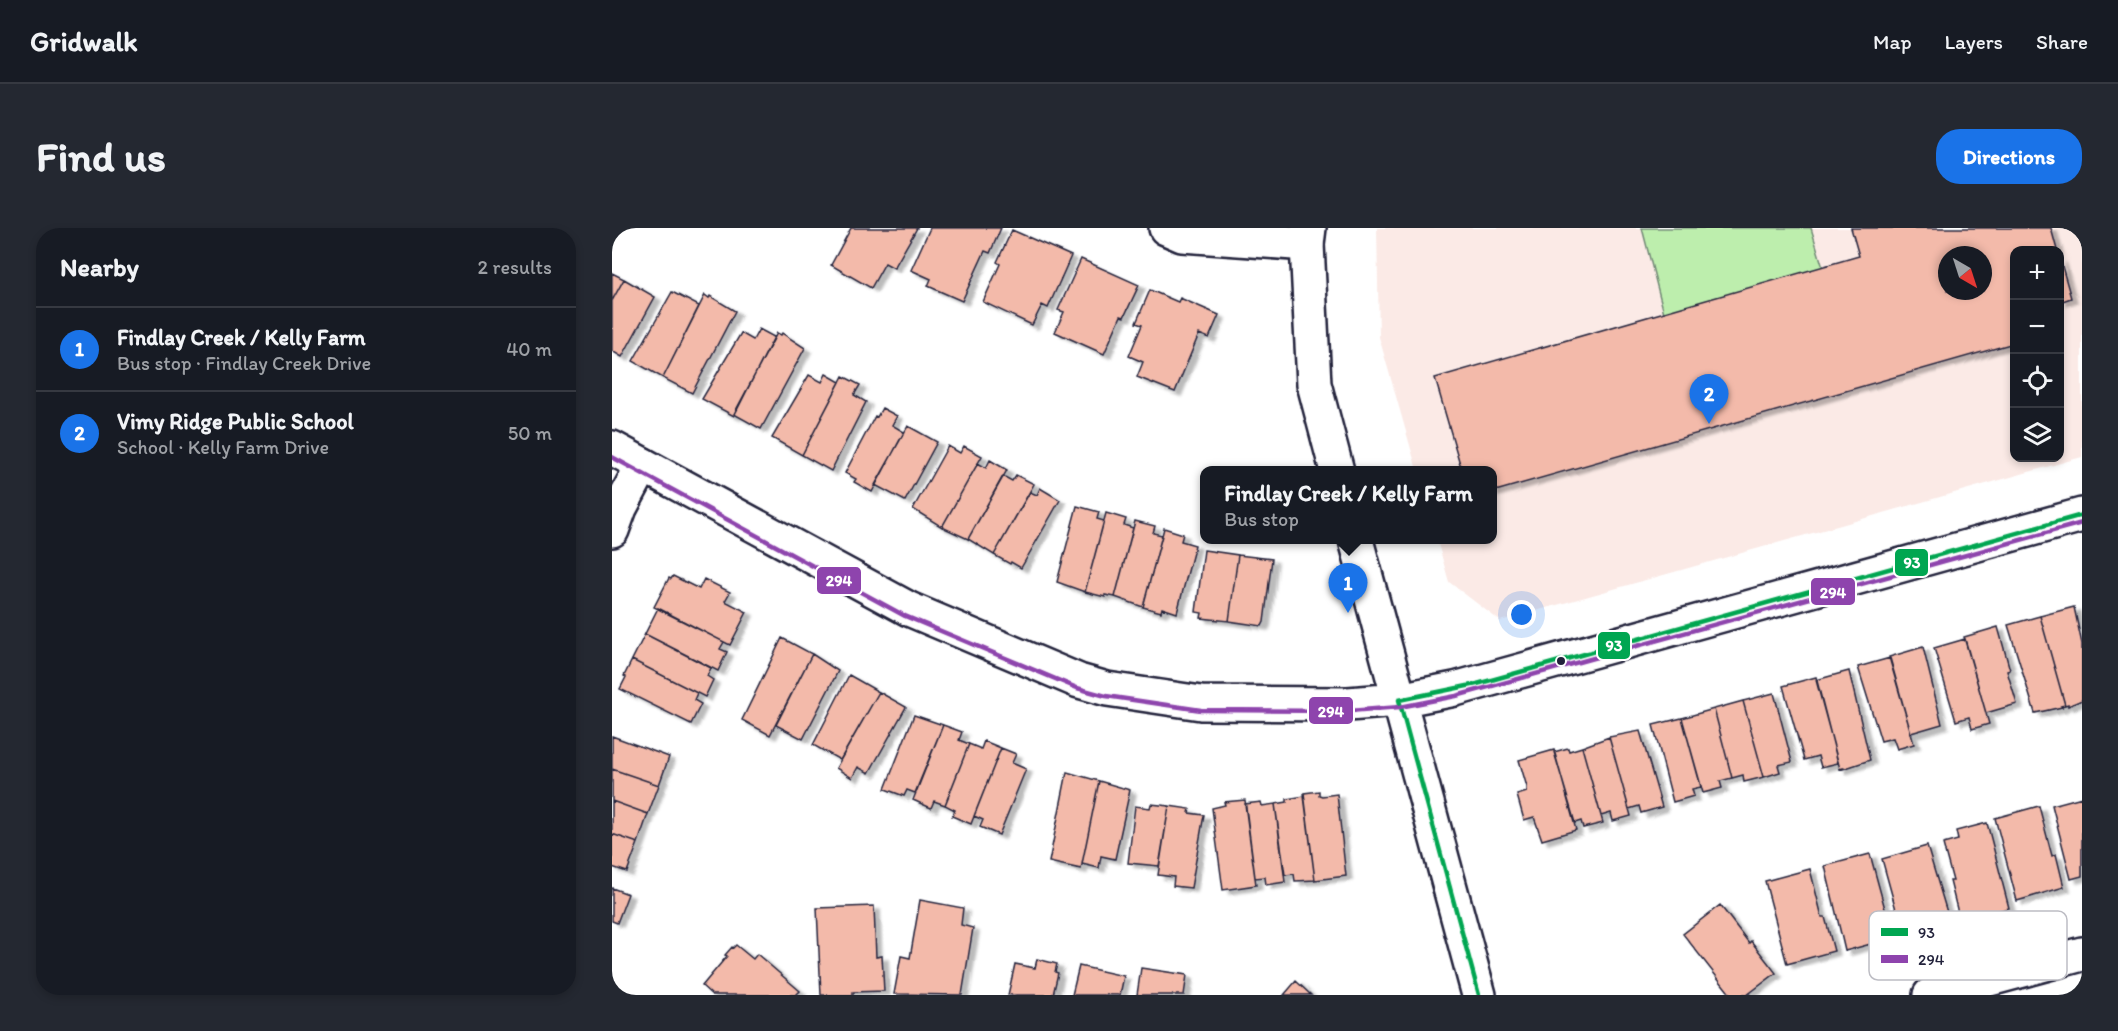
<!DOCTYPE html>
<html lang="en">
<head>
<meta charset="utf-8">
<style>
  :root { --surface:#171b24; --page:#242831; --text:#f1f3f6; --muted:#9ea1a6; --line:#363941; --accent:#1a73e8 }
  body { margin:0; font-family:Itim,sans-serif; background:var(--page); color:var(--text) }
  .controls { position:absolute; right:18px; top:18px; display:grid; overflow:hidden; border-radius:12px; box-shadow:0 3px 9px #0003 }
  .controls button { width:54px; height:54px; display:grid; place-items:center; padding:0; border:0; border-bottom:2px solid var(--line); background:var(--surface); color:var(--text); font:30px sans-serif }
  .compass { position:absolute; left:1326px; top:18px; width:54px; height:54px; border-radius:50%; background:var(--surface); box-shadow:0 3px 9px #0003; rotate:141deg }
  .you { position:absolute; left:910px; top:387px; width:21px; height:21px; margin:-15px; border:4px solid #fff; border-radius:50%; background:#1a73e8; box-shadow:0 0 0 9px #1a73e833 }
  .badge { display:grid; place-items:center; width:39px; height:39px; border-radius:50%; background:var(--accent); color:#fff; font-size:20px; font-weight:700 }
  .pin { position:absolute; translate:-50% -50px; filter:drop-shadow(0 2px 3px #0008) }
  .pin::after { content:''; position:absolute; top:32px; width:21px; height:18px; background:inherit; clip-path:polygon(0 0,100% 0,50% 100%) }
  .popup { position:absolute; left:588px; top:238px; width:297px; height:78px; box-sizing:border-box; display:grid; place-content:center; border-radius:12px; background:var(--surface); filter:drop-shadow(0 2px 4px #0005); font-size:20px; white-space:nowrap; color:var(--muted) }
  .popup b { font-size:22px; color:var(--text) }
  .popup::after { content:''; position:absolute; left:50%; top:100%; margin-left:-12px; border:12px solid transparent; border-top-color:var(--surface) }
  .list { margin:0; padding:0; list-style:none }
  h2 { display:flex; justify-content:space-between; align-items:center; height:78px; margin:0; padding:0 24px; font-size:26px }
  h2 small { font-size:20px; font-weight:400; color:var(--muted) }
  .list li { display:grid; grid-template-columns:39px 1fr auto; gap:18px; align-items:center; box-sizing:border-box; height:84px; padding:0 24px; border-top:2px solid var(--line) }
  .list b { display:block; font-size:22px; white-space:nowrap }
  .list p { margin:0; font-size:20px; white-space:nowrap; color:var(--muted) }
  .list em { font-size:20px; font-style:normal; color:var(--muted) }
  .icon { flex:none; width:33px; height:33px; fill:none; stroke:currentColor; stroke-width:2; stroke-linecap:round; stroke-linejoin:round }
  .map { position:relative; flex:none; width:1470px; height:767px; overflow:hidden; border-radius:24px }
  header { display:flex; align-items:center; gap:36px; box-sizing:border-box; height:84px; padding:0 30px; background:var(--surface); border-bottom:2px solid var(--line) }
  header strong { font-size:28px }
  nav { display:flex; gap:33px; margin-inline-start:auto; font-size:21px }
  .intro { display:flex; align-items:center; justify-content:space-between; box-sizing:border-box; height:144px; padding:0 36px }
  h1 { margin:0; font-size:42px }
  .button { padding:15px 27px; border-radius:24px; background:var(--accent); color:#fff; font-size:21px; font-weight:700 }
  main { display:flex; gap:36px; padding:0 36px }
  aside { flex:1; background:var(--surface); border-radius:24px; box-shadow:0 3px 9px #0003 }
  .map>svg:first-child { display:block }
  .built { fill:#fbeae6; fill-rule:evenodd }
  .green { fill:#bdeead; stroke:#708874; stroke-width:1.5 }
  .building { fill:#f3baaa; stroke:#22223b; stroke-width:1.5; fill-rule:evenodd; filter:url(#shadow) }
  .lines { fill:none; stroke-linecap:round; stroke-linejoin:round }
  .street-casing { stroke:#22223b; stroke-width:38 }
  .secondary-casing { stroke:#22223b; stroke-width:38 }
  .street { stroke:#fff; stroke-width:33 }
  .secondary { stroke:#fff; stroke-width:33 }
  .bus-1-casing { stroke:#fff; stroke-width:9 }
  .bus-2-casing { stroke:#fff; stroke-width:9 }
  .bus-1 { stroke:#00a651; stroke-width:4.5 }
  .bus-2 { stroke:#8e44ad; stroke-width:4.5 }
  .bus-dot { fill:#22223b; stroke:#fff; stroke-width:2 }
  .key { fill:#fff; stroke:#bdbdc4; stroke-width:1.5 }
  .key-label { font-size:16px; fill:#22223b }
  .line-badge { stroke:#fff; stroke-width:2 }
  .badge-label { font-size:16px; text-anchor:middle; font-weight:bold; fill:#fff }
</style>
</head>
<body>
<header>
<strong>Gridwalk</strong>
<nav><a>Map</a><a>Layers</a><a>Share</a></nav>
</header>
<div class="intro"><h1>Find us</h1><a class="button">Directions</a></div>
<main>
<aside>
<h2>Nearby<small>2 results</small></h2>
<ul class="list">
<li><span class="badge">1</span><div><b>Findlay Creek / Kelly Farm</b><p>Bus stop · Findlay Creek Drive</p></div><em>40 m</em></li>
<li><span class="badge">2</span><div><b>Vimy Ridge Public School</b><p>School · Kelly Farm Drive</p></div><em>50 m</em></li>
</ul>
</aside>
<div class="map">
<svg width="1470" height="767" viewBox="0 0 1470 767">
  <defs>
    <filter id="shadow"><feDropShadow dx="6" dy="4" stdDeviation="1.5" flood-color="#0004"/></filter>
  </defs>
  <rect width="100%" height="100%" fill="#fff"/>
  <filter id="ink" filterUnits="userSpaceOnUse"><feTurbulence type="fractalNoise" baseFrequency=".0167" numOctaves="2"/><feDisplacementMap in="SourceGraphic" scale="12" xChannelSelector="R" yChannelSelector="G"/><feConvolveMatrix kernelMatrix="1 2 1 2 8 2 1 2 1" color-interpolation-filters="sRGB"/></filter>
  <g filter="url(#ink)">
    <!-- built -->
    <path class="built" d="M765 0H1470V229L888 393 837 354 825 312H880V243L805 242 767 109ZM1402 22H1448V230H1402ZM1335 27H1371V63H1335Z"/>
    <!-- green -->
    <path class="green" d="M1030 0H1199L1211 40 1052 85Z"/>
    <!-- building -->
    <path class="building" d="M239 0H305L282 40 273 35 259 60 219 37Z
      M318 0H389L378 25 373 23 350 73 316 58 319 51 299 42Z
      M1239 0H1439L1445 22H1402V115L880 264V243H850L823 150 1247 28ZM1335 27H1371V63H1335Z
      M400 2 459 28 436 80 430 77 420 97 371 74 388 36 385 34Z
      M469 31 527 57 512 89 509 88 492 126 443 104 452 84 446 82Z
      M1448 31 1459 70 1448 74Z
      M0 45 12 51 0 73Z
      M12 51 43 69 10 129 0 123V73Z
      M538 62 566 74 568 70 607 87 597 110 587 106 563 164 525 149 531 134 517 128 530 97 524 95Z
      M60 64 87 78 51 150 21 133Z
      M93 67 97 70 98 68 123 83 80 165 51 150Z
      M147 101 162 109 122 188 90 171 129 105 141 112Z
      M165 105 169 107 170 105 193 120 149 201 122 186Z
      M214 146 228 154 190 227 160 210 197 147 210 154Z
      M231 148 248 157 242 167 254 174 219 243 190 227Z
      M270 180 285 188 280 197 292 204 260 264 242 254 244 251 233 245 263 188 265 189Z
      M296 198 325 214 293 273 263 257Z
      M336 218 348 225 352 218 370 228 330 299 301 281Z
      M378 232 395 242 356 311 330 299 366 235 374 240Z
      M404 247 422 256 382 327 356 311 391 248 400 253Z
      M428 260 448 272 409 340 399 334 398 336 382 327 418 264 425 267Z
      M465 278 487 284 485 291 492 293 473 364 445 354Z
      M494 285 514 291 512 297 521 300 503 369 493 367V369L473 364Z
      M523 293 543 298 541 305 550 307 531 379 503 369Z
      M552 300 571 306 569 313 583 317 565 385 550 380 549 384 531 379Z
      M592 322 626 327 617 393 589 390 590 385 584 384Z
      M626 327 660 331 652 394 650 398 617 393Z
      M61 348 87 361 92 351 118 364 113 373 135 384 118 417 42 379 57 350 59 351Z
      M1462 379 1470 416V472L1456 478V476L1453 477 1428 388Z
      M46 380 112 414 108 421 115 424 106 443 33 406Z
      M1428 388 1453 477 1449 478 1450 479 1423 485 1396 397Z
      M1386 399 1398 442 1395 443 1405 476 1374 485 1352 409Z
      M33 406 99 440 95 448 101 452 93 469 20 432Z
      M170 410 200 426 158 507 130 492Z
      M1353 411 1377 496 1360 501 1357 489 1344 493 1322 420Z
      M1311 419 1330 496 1299 505 1277 429Z
      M200 426 226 443 191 511 164 497Z
      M1278 430 1302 516 1285 521 1281 510 1269 513 1246 439Z
      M20 432 85 465 82 472 89 476 79 496 8 461 14 449 12 448Z
      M1237 443 1258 532 1231 541V540L1228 541 1204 452Z
      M237 447 267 464 228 532 201 517Z
      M1204 449 1226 535 1209 539 1206 528 1192 532 1171 458Z
      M267 464 294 479 257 545 246 539 240 550 224 540Z
      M1162 465 1180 534 1166 537 1168 544 1152 549 1131 473Z
      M1131 473 1152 549 1132 554 1131 547 1120 550 1102 481Z
      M1102 481 1120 550 1108 553 1110 560 1091 565 1070 490Z
      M302 487 331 497 303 565 295 562 292 568 273 561Z
      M1070 490 1089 559 1080 561 1082 568 1061 574 1041 497Z
      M331 497 350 504 347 512 357 516 333 577 322 573 319 580 301 572Z
      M1028 503 1050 579 1029 585 1027 578 1017 581 997 509Z
      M0 508 57 529 47 557 0 541Z
      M997 509 1019 588 1001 593 999 585 989 588 970 519Z
      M372 513 389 520 359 596 340 588 343 582 333 577 357 516 369 521Z
      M970 519 991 595 971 600 969 593 963 595 942 524 956 520 957 523Z
      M389 520 404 526 400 535 414 541 387 607 368 599 371 592 362 588Z
      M942 522 964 602 930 612 922 589 912 592 905 567 915 564V559L907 532Z
      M0 541 47 557 36 586 0 573Z
      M455 544 487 553 469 641 437 634Z
      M487 553 518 562 503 631 489 628 487 640 470 636Z
      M707 563V567L710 568 725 566 734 648 703 652 692 565Z
      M692 568 703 652 683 653 682 646 673 647 663 576 675 574V571Z
      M1470 569V648L1459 651 1440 577Z
      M633 572 644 657 611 662 600 580 613 577 612 574Z
      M0 573 36 586 26 615 0 606Z
      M649 574 650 578 663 576 673 654 654 657 653 649 643 650 633 576Z
      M539 576 557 578 547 638 516 635 523 578 538 580Z
      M557 578 578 581 577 585 592 587 579 660 561 658 562 649 546 647Z
      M1427 578 1440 628 1444 626 1452 659 1405 673 1383 590Z
      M1375 595 1397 680 1348 693 1338 653H1341L1331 616 1346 612 1344 603Z
      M0 606 26 615 15 644 0 639Z
      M1315 618 1337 691 1310 698 1311 702 1291 707 1270 631Z
      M1258 626 1281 710 1233 723 1213 638Z
      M1198 641 1210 689H1213L1222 723 1175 736 1153 653Z
      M0 660 16 666 5 695 0 693Z
      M308 672 351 680 349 697 361 700 350 767 282 766 289 728 298 730Z
      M1108 677 1137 715 1139 713 1164 745 1135 767H1119L1071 706Z
      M262 678 264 729 270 728 272 763 241 764V767H209L205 680Z
      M124 717 141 731 145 726 188 763 184 767H100L90 758 115 728 113 727 120 719 121 720Z
      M425 731 445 736 443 744 446 745 441 767H396L403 736 423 740Z
      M467 738 512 748 508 767H460Z
      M529 740 575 747 572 767H525Z
      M684 753 699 767H672Z"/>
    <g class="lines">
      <defs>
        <path id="street" d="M554 0 570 7 695 16
          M0 302 8 280 31 237
          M1318 767 1470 726"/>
        <path id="secondary" d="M697 0 695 16 702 156 725 243
          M0 220 297 381 467 453 495 461 589 475 736 476 787 472 843 461 1470 287
          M744 312 867 767"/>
      </defs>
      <!-- street casing -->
      <use href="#street" class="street-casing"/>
      <!-- secondary casing -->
      <use href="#secondary" class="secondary-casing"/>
      <!-- street -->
      <use href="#street" class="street"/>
      <!-- secondary -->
      <use href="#secondary" class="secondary"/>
      <defs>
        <path id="bus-1" d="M787 472 865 456 1470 287
          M787 472 867 767"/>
        <path id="bus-2" d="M0 229 293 388 465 460 494 468 589 482 737 483 788 479 844 468 1470 295"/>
      </defs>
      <!-- bus-1 casing -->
      <use href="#bus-1" class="bus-1-casing"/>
      <!-- bus-2 casing -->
      <use href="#bus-2" class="bus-2-casing"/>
      <!-- bus-1 -->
      <use href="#bus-1" class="bus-1"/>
      <!-- bus-2 -->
      <use href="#bus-2" class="bus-2"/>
    </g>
  </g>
  <!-- markers -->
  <circle class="bus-dot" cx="949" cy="433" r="5"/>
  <!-- legend -->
  <rect x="1257" y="683" width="198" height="69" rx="9" class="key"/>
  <rect x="1269" y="700" width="27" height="8" fill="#00a651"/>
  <rect x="1269" y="727" width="27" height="8" fill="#8e44ad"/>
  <g class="key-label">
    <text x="1306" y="710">93</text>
    <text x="1306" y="737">294</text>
  </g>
  <g class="line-badge">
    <rect x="1282" y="320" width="35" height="29" rx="6" fill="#00a651"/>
    <rect x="204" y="338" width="46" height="29" rx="6" fill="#8e44ad"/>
    <rect x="1198" y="349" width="46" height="29" rx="6" fill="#8e44ad"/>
    <rect x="985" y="403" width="34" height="29" rx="6" fill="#00a651"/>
    <rect x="696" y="468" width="46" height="29" rx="6" fill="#8e44ad"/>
  </g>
  <g class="badge-label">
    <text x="1300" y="340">93</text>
    <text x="227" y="358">294</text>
    <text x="1221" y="370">294</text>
    <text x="1002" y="423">93</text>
    <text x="719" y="489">294</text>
  </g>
</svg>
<div class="controls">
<button>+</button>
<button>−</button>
<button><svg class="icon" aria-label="locate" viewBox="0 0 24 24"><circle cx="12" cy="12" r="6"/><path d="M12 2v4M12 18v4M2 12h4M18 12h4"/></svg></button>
<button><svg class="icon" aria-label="layers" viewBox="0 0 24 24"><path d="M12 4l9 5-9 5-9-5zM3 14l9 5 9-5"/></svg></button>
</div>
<svg class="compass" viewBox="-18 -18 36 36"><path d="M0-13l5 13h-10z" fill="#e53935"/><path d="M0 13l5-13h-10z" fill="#9ea1a6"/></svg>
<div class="you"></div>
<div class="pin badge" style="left:736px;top:385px">1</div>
<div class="popup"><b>Findlay Creek / Kelly Farm</b>Bus stop</div>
<div class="pin badge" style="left:1097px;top:196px">2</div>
</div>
</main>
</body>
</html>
